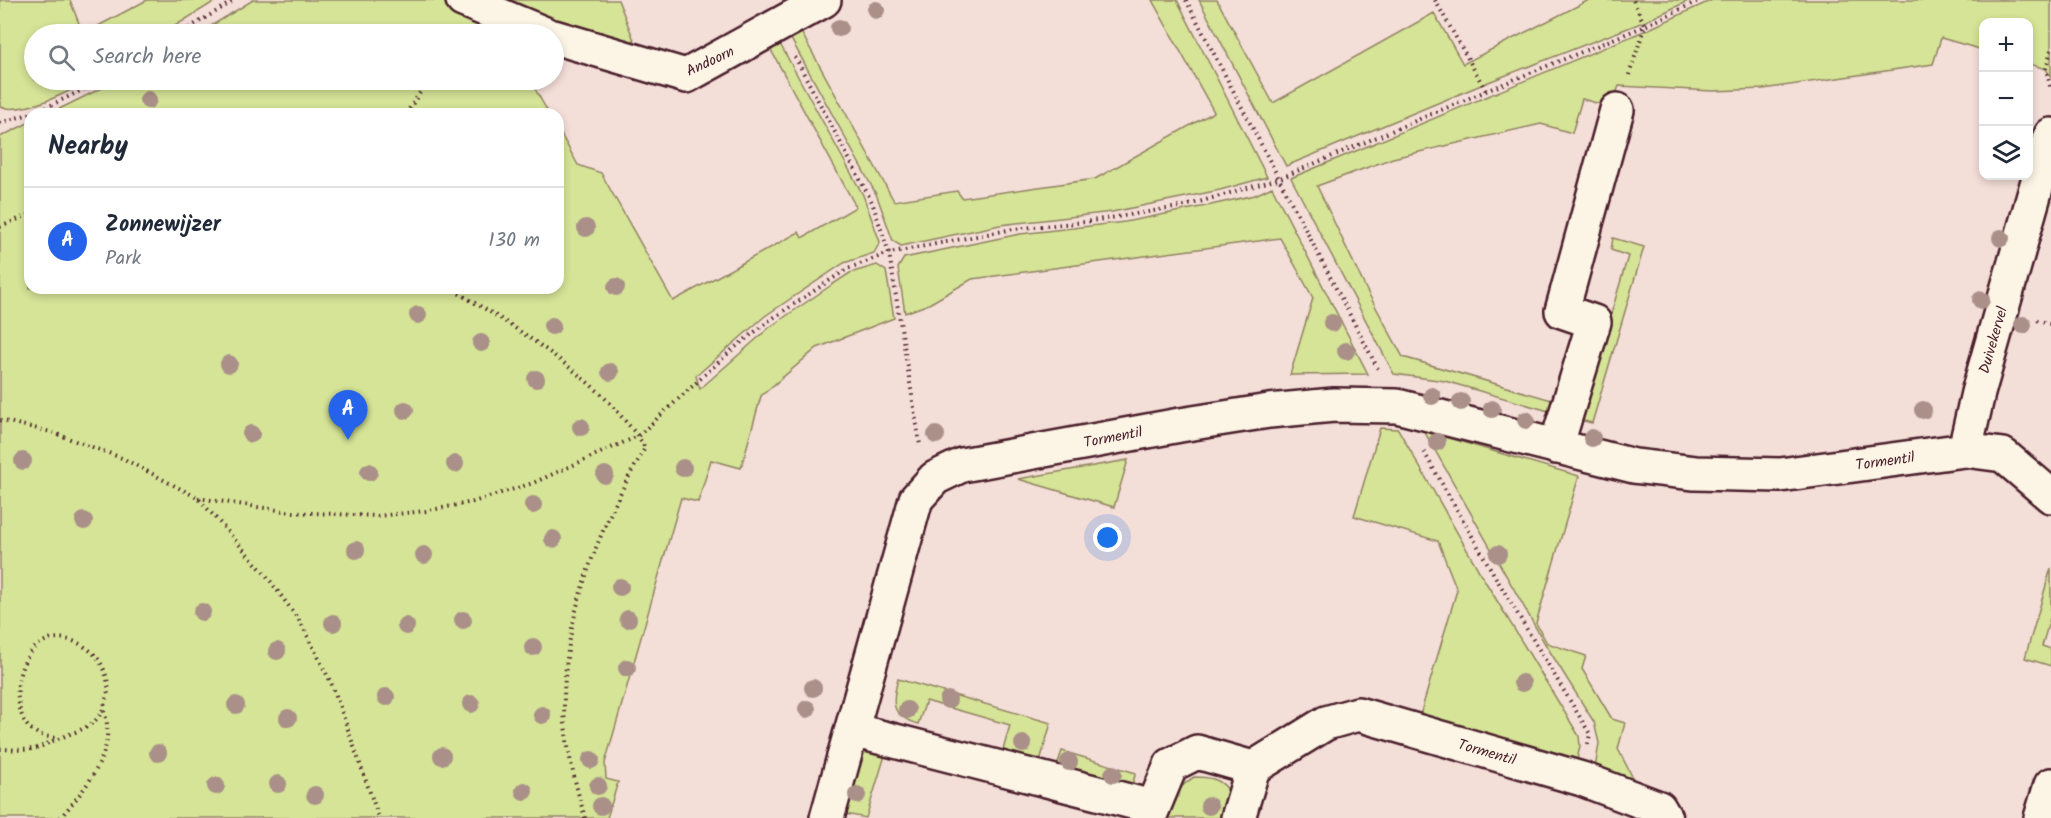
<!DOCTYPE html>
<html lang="en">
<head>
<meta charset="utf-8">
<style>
  :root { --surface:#fff; --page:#f6f6f7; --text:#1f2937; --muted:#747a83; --line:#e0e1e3; --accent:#2563eb }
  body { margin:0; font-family:Kalam,sans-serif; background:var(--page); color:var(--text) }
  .controls { position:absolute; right:18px; top:18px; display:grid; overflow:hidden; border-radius:12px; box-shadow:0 3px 9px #0003 }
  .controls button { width:54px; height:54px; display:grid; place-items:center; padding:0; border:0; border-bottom:2px solid var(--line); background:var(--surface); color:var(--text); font:30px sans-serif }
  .you { position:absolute; left:1108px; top:538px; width:21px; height:21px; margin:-15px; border:4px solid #fff; border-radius:50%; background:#1a73e8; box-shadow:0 0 0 9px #1a73e833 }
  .badge { display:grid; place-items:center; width:39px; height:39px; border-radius:50%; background:var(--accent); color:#fff; font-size:20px; font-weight:700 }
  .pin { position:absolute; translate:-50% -50px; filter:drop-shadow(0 2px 3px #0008) }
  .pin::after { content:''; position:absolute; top:32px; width:21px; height:18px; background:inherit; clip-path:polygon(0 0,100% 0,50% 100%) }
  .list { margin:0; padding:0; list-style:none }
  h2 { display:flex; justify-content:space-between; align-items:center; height:78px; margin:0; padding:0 24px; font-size:26px }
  h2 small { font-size:20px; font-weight:400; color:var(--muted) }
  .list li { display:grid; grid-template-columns:39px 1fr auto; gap:18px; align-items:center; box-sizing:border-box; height:108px; padding:0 24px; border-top:2px solid var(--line) }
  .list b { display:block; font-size:22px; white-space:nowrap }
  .list p { margin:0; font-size:20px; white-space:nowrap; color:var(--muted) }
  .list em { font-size:20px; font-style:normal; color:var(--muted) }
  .icon { flex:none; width:33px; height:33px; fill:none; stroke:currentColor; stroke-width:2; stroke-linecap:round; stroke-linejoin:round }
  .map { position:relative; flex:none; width:2051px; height:818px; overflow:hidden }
  .search { position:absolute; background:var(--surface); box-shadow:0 3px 9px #0003; left:24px; top:24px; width:540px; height:66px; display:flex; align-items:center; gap:15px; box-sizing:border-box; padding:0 21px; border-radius:33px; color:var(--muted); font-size:22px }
  .panel { position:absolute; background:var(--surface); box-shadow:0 3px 9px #0003; left:24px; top:108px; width:540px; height:186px; border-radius:18px }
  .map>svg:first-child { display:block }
  .green { fill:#d5e497; stroke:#908261; stroke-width:1.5 }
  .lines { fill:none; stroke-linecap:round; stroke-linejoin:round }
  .minor-casing { stroke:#4a1f2b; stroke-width:38 }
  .path { stroke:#4a1f2b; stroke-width:4; stroke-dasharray:1.5 4.5; stroke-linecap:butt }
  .minor { stroke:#fcf5e5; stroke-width:33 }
  .tree { fill:#aa9088 }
  .labels { text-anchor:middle; stroke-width:5; stroke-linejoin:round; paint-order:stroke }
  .street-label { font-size:15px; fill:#4a1f2b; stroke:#fcf5e5 }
</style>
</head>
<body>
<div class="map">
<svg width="2051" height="818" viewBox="0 0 2051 818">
  <rect width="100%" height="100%" fill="#f4ded8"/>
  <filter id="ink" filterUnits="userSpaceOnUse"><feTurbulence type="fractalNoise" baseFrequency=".0167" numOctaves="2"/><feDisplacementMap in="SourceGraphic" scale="12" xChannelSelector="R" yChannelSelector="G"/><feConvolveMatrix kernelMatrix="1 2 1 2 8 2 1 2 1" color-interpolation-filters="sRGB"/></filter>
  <g filter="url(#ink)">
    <!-- green -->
    <path class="green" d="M0 0H70L83 34H34V80H90C67 93 26 114 0 107Z
      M147 0H217L162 34H83Z
      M253 0H445L463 12 513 34H198Z
      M500 0H618L638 50 557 22Z
      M1152 0H1177L1267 177 1220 190 1112 212 1000 225 901 246 893 241 877 196 790 37 801 32 894 201 957 191 962 198 1095 179 1214 112Z
      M1199 0H1217L1273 103 1434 13 1463 64 1589 0H1690L1646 21 1486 83 1286 166Z
      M1712 0H2051V77L2046 69 2029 64 2028 22H1984L1983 50 1941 38 1933 64 1763 89 1713 91 1619 86 1611 107 1582 99 1572 133 1541 124 1393 158 1317 186 1366 289 1403 357 1555 401 1552 412 1445 381 1394 374 1291 178 1649 29Z
      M779 42 863 195 880 242 874 253 844 263 765 316 696 376 700 389 770 327 833 284 850 273 877 265 886 271 894 318 817 348 761 396 741 468 711 460 698 502 681 498 605 763 606 779 618 782 607 818H0V137L30 122V288H558V129L578 165 601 173 673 301 799 232 802 238 856 207 771 50V47Z
      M124 80H530L549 114H49L108 85Z
      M1272 187 1368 374 1290 375 1313 298 1280 238 972 279 929 304 905 313 898 268 904 258 1020 234 1125 222 1211 205 1255 195Z
      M1613 238 1644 247 1592 423 1580 420 1628 256 1611 250Z
      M1380 428 1398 429 1482 576 1579 736 1580 746 1576 764 1418 722 1457 590 1438 541 1354 516Z
      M1424 431 1579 476 1536 623 1547 643 1586 656 1582 669 1612 719 1625 723 1618 749 1637 786 1595 769 1599 743 1594 722 1544 642Z
      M1128 460 1114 507 1018 479Z
      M2051 568V615L2042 646 2051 649V666L2025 658Z
      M898 679 1051 723 1040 761 1003 750 1010 725 926 701 918 724C891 716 891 704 898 679Z
      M865 748 886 752 866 818 840 813 859 753Z
      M1062 751 1136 773 1131 787 1057 766Z
      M1194 777C1208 777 1220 778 1228 790L1221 818H1168C1174 797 1175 789 1194 777Z"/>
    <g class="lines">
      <defs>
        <path id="minor" d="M463 0 545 34
          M554 37 686 76 824 0
          M1556 447 1594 322 1562 311 1617 110
          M1965 450 1978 393 2051 135
          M852 730 1152 807
          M827 818 916 499 935 478 962 465 1180 425 1269 411 1334 405 1397 406 1634 466 1695 473 1780 475 1965 450 2003 455 2051 496
          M1149 818 1171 765 1197 752 1253 768 1326 723 1358 714 1582 779 1659 808 1665 818
          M1238 818 1253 768
          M2041 818 2051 785"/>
      </defs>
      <!-- minor casing -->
      <use href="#minor" class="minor-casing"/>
      <!-- path -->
      <path class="path" d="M1186 0 1378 369
        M1435 0 1486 91
        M179 34 235 0
        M2051 50 2046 69 2051 90
        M795 57 872 202 889 253 1013 229 1085 222 1185 206 1278 179 1486 91 1645 26 1700 0
        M1629 75 1645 26 1633 0
        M406 114 428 80
        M0 123 39 111 103 80
        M0 227 30 214
        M2037 320 2051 324
        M0 420 51 432 122 458 198 498 266 575 301 623 333 687 379 818
        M1424 452 1496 578 1590 734 1588 744
        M198 498 291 512 377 516 426 511 473 502 533 483 638 436C626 422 614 407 601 394 555 353 503 318 449 288
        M0 749C11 749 22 751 32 749 41 748 49 742 58 739 78 730 100 727 105 702 107 696 109 690 108 684 105 668 99 656 85 647 29 612 0 691 29 728 33 730 37 734 41 735 47 737 53 737 59 738
        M60 818C85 789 118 751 104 711
        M585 818C574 779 563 737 564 697 566 609 601 523 645 448L638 436 733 349 770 320 847 269 889 253 920 445"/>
      <!-- minor -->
      <use href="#minor" class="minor"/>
    </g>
    <!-- trees -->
    <g class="tree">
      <circle cx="876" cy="10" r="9"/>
      <circle cx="839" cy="28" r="9"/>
      <circle cx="148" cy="100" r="9"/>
      <circle cx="586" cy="228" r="9"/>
      <circle cx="2001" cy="238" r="9"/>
      <circle cx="616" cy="287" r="9"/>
      <circle cx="1981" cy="300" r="9"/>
      <circle cx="418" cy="315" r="9"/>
      <circle cx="1332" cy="323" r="9"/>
      <circle cx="2023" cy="325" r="9"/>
      <circle cx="552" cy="326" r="9"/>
      <circle cx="481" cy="343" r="9"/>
      <circle cx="1346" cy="351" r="9"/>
      <circle cx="229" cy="364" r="9"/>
      <circle cx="610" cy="372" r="9"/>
      <circle cx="536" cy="379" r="9"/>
      <circle cx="1432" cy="396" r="9"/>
      <circle cx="1461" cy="402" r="9"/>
      <circle cx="1492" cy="409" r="9"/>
      <circle cx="405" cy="410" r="9"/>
      <circle cx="1923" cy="410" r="9"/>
      <circle cx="1526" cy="420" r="9"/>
      <circle cx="581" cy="427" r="9"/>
      <circle cx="251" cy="434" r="9"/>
      <circle cx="936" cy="435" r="9"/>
      <circle cx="1592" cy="438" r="9"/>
      <circle cx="1437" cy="442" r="9"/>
      <circle cx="23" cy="461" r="9"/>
      <circle cx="455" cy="464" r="9"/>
      <circle cx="683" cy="468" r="9"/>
      <circle cx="369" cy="472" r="9"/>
      <circle cx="605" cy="475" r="9"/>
      <circle cx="533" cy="505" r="9"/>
      <circle cx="84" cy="521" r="9"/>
      <circle cx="553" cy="539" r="9"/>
      <circle cx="356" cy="550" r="9"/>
      <circle cx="1498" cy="554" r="9"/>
      <circle cx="424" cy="555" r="9"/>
      <circle cx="620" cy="587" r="9"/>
      <circle cx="202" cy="612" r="9"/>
      <circle cx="628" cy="619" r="9"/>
      <circle cx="463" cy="620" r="9"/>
      <circle cx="333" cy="623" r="9"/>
      <circle cx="406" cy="626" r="9"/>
      <circle cx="533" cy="647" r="9"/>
      <circle cx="277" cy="651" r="9"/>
      <circle cx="627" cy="668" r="9"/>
      <circle cx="1522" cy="683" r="9"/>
      <circle cx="813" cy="688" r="9"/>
      <circle cx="386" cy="697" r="9"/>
      <circle cx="948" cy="700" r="9"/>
      <circle cx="471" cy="704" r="9"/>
      <circle cx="236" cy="705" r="9"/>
      <circle cx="807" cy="709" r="9"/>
      <circle cx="907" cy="710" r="9"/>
      <circle cx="542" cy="715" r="9"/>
      <circle cx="288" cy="718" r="9"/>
      <circle cx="1023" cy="744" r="9"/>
      <circle cx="158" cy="753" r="9"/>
      <circle cx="442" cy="756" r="9"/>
      <circle cx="591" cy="760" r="9"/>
      <circle cx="1069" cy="762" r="9"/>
      <circle cx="1113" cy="774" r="9"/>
      <circle cx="278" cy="784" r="9"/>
      <circle cx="216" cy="786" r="9"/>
      <circle cx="598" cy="786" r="9"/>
      <circle cx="524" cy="791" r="9"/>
      <circle cx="315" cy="795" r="9"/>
      <circle cx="857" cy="795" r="9"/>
      <circle cx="601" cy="806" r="9"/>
      <circle cx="1209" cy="806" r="9"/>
    </g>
  </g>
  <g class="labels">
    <!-- street labels -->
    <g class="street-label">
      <text transform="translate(710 61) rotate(-25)" y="5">Andoorn</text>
      <text transform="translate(1993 340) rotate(-74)" y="5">Duivekervel</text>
      <text transform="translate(1113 437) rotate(-11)" y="5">Tormentil</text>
      <text transform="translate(1885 461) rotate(-8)" y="5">Tormentil</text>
      <text transform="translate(1487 752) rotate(16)" y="5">Tormentil</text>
    </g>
  </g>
</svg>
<div class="controls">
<button>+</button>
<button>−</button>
<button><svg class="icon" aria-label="layers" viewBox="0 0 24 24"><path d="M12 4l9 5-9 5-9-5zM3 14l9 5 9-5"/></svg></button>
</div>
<div class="you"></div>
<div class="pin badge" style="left:348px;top:440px">A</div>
<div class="search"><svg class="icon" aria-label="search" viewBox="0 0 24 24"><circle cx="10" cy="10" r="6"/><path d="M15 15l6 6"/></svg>Search here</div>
<section class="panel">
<h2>Nearby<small></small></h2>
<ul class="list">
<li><span class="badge">A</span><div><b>Zonnewijzer</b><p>Park</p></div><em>130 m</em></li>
</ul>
</section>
</div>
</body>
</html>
